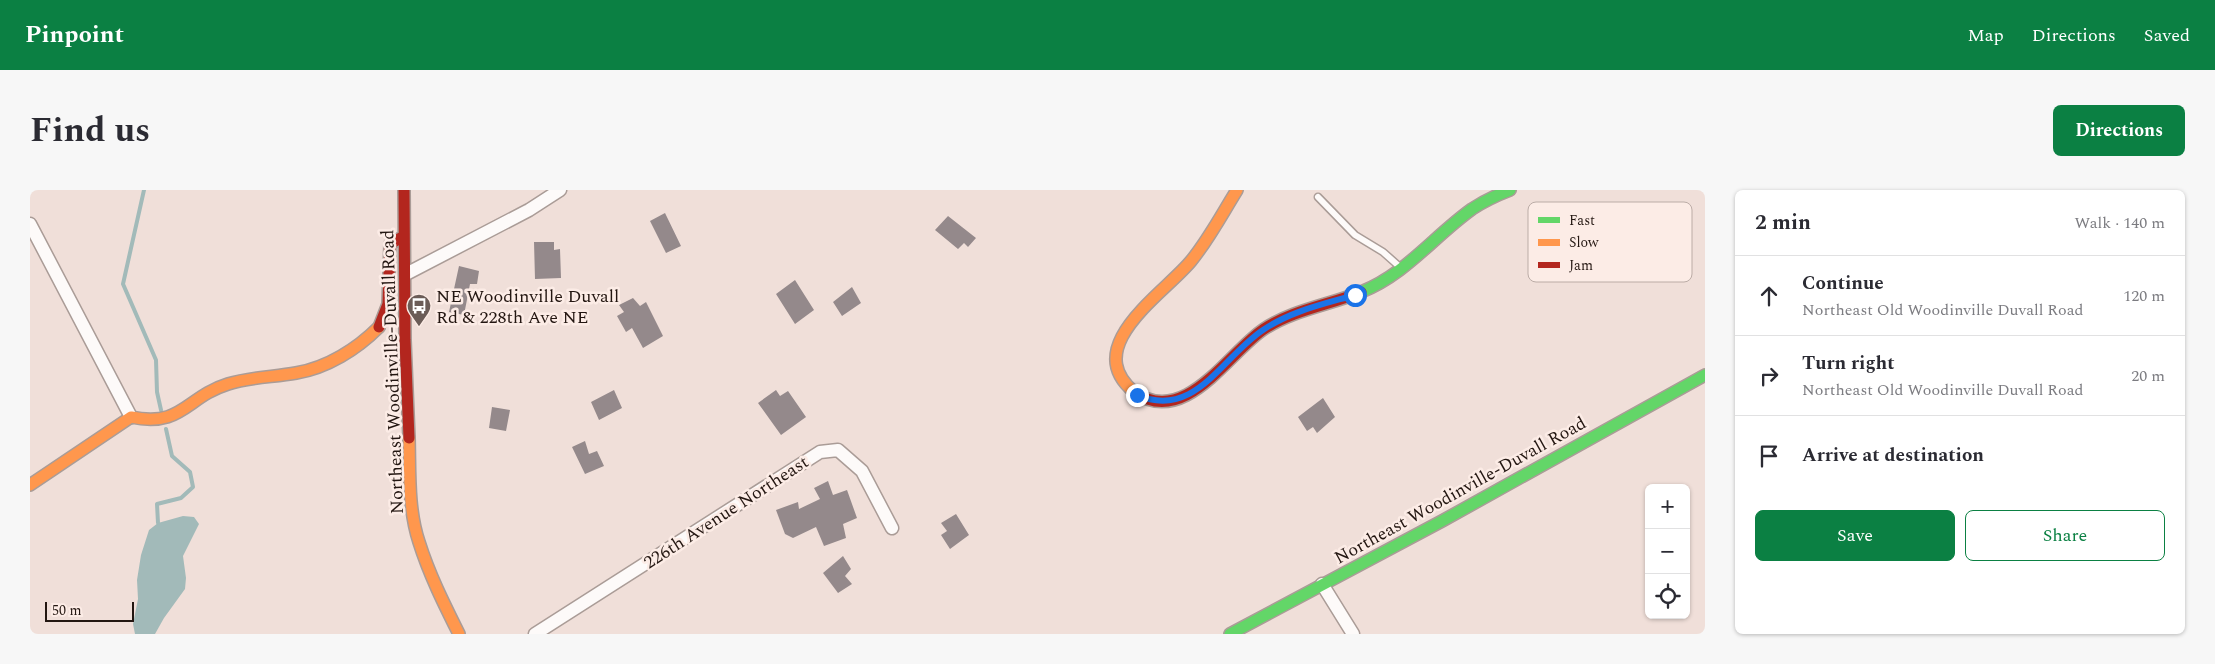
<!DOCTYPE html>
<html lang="en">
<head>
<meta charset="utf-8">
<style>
  :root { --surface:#fff; --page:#f7f7f7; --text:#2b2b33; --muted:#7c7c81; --line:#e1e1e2; --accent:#0b8043 }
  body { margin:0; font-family:Spectral,serif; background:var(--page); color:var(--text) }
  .controls { position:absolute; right:15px; bottom:15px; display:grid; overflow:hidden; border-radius:8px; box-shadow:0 1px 4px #0004 }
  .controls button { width:45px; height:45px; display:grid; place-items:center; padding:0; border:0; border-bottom:1px solid var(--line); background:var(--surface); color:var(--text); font:25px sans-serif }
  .scale { position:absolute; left:15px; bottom:12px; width:89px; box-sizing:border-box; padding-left:5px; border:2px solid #231611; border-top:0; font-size:14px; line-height:18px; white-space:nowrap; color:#231611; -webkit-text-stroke:4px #fcece6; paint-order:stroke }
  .stop { position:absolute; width:15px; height:15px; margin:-11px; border:4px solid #1a73e8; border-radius:50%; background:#fff }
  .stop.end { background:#1a73e8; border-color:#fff; box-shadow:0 1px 5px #0008 }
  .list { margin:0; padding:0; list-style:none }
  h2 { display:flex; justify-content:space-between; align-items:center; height:65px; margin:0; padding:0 20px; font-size:21px }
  h2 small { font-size:16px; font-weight:400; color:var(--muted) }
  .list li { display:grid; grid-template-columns:32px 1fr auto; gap:15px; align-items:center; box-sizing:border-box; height:80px; padding:0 20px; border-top:1px solid var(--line) }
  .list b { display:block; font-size:19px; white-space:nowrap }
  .list p { margin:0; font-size:16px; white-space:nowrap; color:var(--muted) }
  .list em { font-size:16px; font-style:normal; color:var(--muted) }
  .actions { display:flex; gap:10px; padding:15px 20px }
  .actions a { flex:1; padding:11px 0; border:1px solid var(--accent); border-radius:8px; text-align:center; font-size:18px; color:var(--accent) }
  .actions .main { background:var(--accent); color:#fff }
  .icon { flex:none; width:28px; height:28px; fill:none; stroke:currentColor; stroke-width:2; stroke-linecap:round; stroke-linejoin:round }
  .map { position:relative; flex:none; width:1675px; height:444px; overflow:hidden; border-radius:8px }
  header { display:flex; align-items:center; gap:30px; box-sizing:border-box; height:70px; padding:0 25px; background:var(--accent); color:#fff }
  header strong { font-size:24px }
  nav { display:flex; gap:28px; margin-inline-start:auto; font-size:18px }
  .intro { display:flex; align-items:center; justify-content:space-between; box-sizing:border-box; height:120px; padding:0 30px }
  h1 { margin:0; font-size:35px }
  .button { padding:12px 22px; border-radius:8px; background:var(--accent); color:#fff; font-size:18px; font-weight:700 }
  main { display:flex; gap:30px; padding:0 30px }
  aside { flex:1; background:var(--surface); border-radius:8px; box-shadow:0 1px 4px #0004 }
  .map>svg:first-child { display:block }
  .water { fill:#a2bab9 }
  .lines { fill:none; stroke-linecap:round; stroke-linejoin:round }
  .stream { stroke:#a2bab9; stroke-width:4 }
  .building { fill:#94898b }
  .lane-casing { stroke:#aa9c97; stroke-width:9 }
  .street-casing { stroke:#aa9c97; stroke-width:15 }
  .fast-casing { stroke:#aa9c97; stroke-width:14 }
  .slow-casing { stroke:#aa9c97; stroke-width:14 }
  .jam-casing { stroke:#aa9c97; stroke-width:14 }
  .lane { stroke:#fdfaf9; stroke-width:6 }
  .street { stroke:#fdfaf9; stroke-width:12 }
  .fast { stroke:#63d668; stroke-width:11 }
  .slow { stroke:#ff974d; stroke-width:11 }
  .jam { stroke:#b3261e; stroke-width:11 }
  .route { stroke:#1a73e8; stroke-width:6 }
  .labels { text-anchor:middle; stroke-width:5; stroke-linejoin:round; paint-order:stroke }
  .poi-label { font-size:18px; fill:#231611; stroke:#fcece6; text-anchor:start }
  .street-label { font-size:18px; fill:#231611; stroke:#fcece6 }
  .key { fill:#fcece6; stroke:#bbaca6; stroke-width:1 }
  .key-label { font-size:14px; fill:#231611 }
</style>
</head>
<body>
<header>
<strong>Pinpoint</strong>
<nav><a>Map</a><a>Directions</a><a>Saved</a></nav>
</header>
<div class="intro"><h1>Find us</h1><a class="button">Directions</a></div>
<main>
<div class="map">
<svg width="1675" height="444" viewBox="0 0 1675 444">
  <rect width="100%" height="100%" fill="#f0dfd9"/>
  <!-- water -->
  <path class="water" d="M153 326 164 327 169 334 153 366 156 388 155 399 134 428 125 444H105L103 434 108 409 107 390 111 365 119 340 128 333Z"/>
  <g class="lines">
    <!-- stream -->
    <path class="stream" d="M114 0 93 94 126 170 127 202 131 220
      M128 333 127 314 151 308 163 297 160 282 142 266 136 239"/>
  </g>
  <!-- building -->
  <path class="building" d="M635 23 651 56 636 63 620 31Z
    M918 26 946 48 938 57 934 53 928 59 905 40Z
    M504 52H524V60L530 59 531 88 505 89Z
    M429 76 449 81 447 94H440L434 125 419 122Z
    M765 90 784 120 765 134 746 104Z
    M822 97 831 113 812 126 803 112Z
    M603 108 610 116 616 112 633 146 613 158 602 138 596 142 587 126 594 122 589 115Z
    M584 200 592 218 569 230 561 212Z
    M746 200 750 206 758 201 776 227 751 245 728 213Z
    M1293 208 1305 227 1287 243 1283 237 1277 241 1268 227Z
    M462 217 480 220 476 241 459 238Z
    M555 251 559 264 567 261 574 276 555 284 542 257Z
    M798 291 803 305 817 300 827 328 813 334 816 348 794 356 786 337 763 348 755 344 746 320 768 312 769 319 790 309 784 298Z
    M926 324 939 345 920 359 911 345 917 341 911 333Z
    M813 366 821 379 815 386 822 394 808 403 793 383Z"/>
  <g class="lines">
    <defs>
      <path id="lane" d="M1288 7 1325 45 1353 62 1371 78"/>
      <path id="street" d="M0 34 101 227
        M376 84 499 20 530 0
        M1292 394 1323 444
        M505 444 790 262 808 260 832 281 862 338"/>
      <path id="fast" d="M1331 102C1376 84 1403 47 1442 19 1454 11 1467 5 1480 0
        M1200 444 1412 331 1675 185"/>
      <path id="slow" d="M1104 202C1049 156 1135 103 1161 71 1179 49 1192 24 1207 0
        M379 248C380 282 378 319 389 352 399 384 414 414 429 444
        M0 295 101 227C152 238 156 207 198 194 220 187 244 187 266 183 297 178 327 159 349 137"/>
      <path id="jam" d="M374 0 375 150 379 248
        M349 137 358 114 360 54 374 46
        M1104 202C1155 238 1198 163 1234 139 1263 120 1299 115 1331 102"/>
    </defs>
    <!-- lane casing -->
    <use href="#lane" class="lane-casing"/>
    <!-- street casing -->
    <use href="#street" class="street-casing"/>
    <!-- fast casing -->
    <use href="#fast" class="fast-casing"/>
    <!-- slow casing -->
    <use href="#slow" class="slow-casing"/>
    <!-- jam casing -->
    <use href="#jam" class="jam-casing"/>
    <!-- lane -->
    <use href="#lane" class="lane"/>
    <!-- street -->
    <use href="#street" class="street"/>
    <!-- fast -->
    <use href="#fast" class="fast"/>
    <!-- slow -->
    <use href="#slow" class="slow"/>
    <!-- jam -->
    <use href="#jam" class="jam"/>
  </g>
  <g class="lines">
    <!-- route -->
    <path class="route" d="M1107 205C1165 230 1192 167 1233 140 1261 121 1294 114 1325 105"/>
  </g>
  <!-- icons -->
  <defs>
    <symbol id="bus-pin" viewBox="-11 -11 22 30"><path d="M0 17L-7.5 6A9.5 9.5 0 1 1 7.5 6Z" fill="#6b5c57" stroke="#fcece6"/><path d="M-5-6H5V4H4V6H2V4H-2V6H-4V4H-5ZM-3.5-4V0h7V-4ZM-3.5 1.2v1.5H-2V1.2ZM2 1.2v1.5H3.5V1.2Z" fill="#fff"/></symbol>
  </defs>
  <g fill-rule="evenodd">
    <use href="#bus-pin" x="375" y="102" width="28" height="38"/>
  </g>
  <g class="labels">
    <!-- poi labels -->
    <g class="poi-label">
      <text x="406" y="112">NE Woodinville Duvall<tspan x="406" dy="21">Rd &amp; 228th Ave NE</tspan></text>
    </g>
    <!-- street labels -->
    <g class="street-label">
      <text transform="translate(362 182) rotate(-92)" y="6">Northeast Woodinville-Duvall Road</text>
      <text transform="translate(1430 300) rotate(-29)" y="6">Northeast Woodinville-Duvall Road</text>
      <text transform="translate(696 322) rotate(-33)" y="6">226th Avenue Northeast</text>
    </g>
  </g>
  <!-- legend -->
  <rect x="1498" y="12" width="164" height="80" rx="8" class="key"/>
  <rect x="1508" y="27" width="22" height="6" fill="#63d668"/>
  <rect x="1508" y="49" width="22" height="7" fill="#ff974d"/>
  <rect x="1508" y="72" width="22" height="6" fill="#b3261e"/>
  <g class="key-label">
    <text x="1539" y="35">Fast</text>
    <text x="1539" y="57">Slow</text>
    <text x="1539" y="80">Jam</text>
  </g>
</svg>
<div class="controls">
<button>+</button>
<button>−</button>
<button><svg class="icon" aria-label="locate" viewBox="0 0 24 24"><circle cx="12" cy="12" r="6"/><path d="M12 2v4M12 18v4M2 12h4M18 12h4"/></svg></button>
</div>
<div class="scale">50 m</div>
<div class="stop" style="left:1325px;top:105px"></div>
<div class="stop end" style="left:1107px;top:205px"></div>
</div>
<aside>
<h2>2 min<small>Walk · 140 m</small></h2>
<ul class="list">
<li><svg class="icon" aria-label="ahead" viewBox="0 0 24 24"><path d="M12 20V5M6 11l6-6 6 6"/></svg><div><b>Continue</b><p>Northeast Old Woodinville Duvall Road</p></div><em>120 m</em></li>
<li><svg class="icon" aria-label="right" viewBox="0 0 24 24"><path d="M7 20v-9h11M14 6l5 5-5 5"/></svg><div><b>Turn right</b><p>Northeast Old Woodinville Duvall Road</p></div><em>20 m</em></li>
<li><svg class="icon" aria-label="arrive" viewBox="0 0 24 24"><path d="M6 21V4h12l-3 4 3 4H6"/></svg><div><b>Arrive at destination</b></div></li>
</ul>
<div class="actions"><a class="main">Save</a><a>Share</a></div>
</aside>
</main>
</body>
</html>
